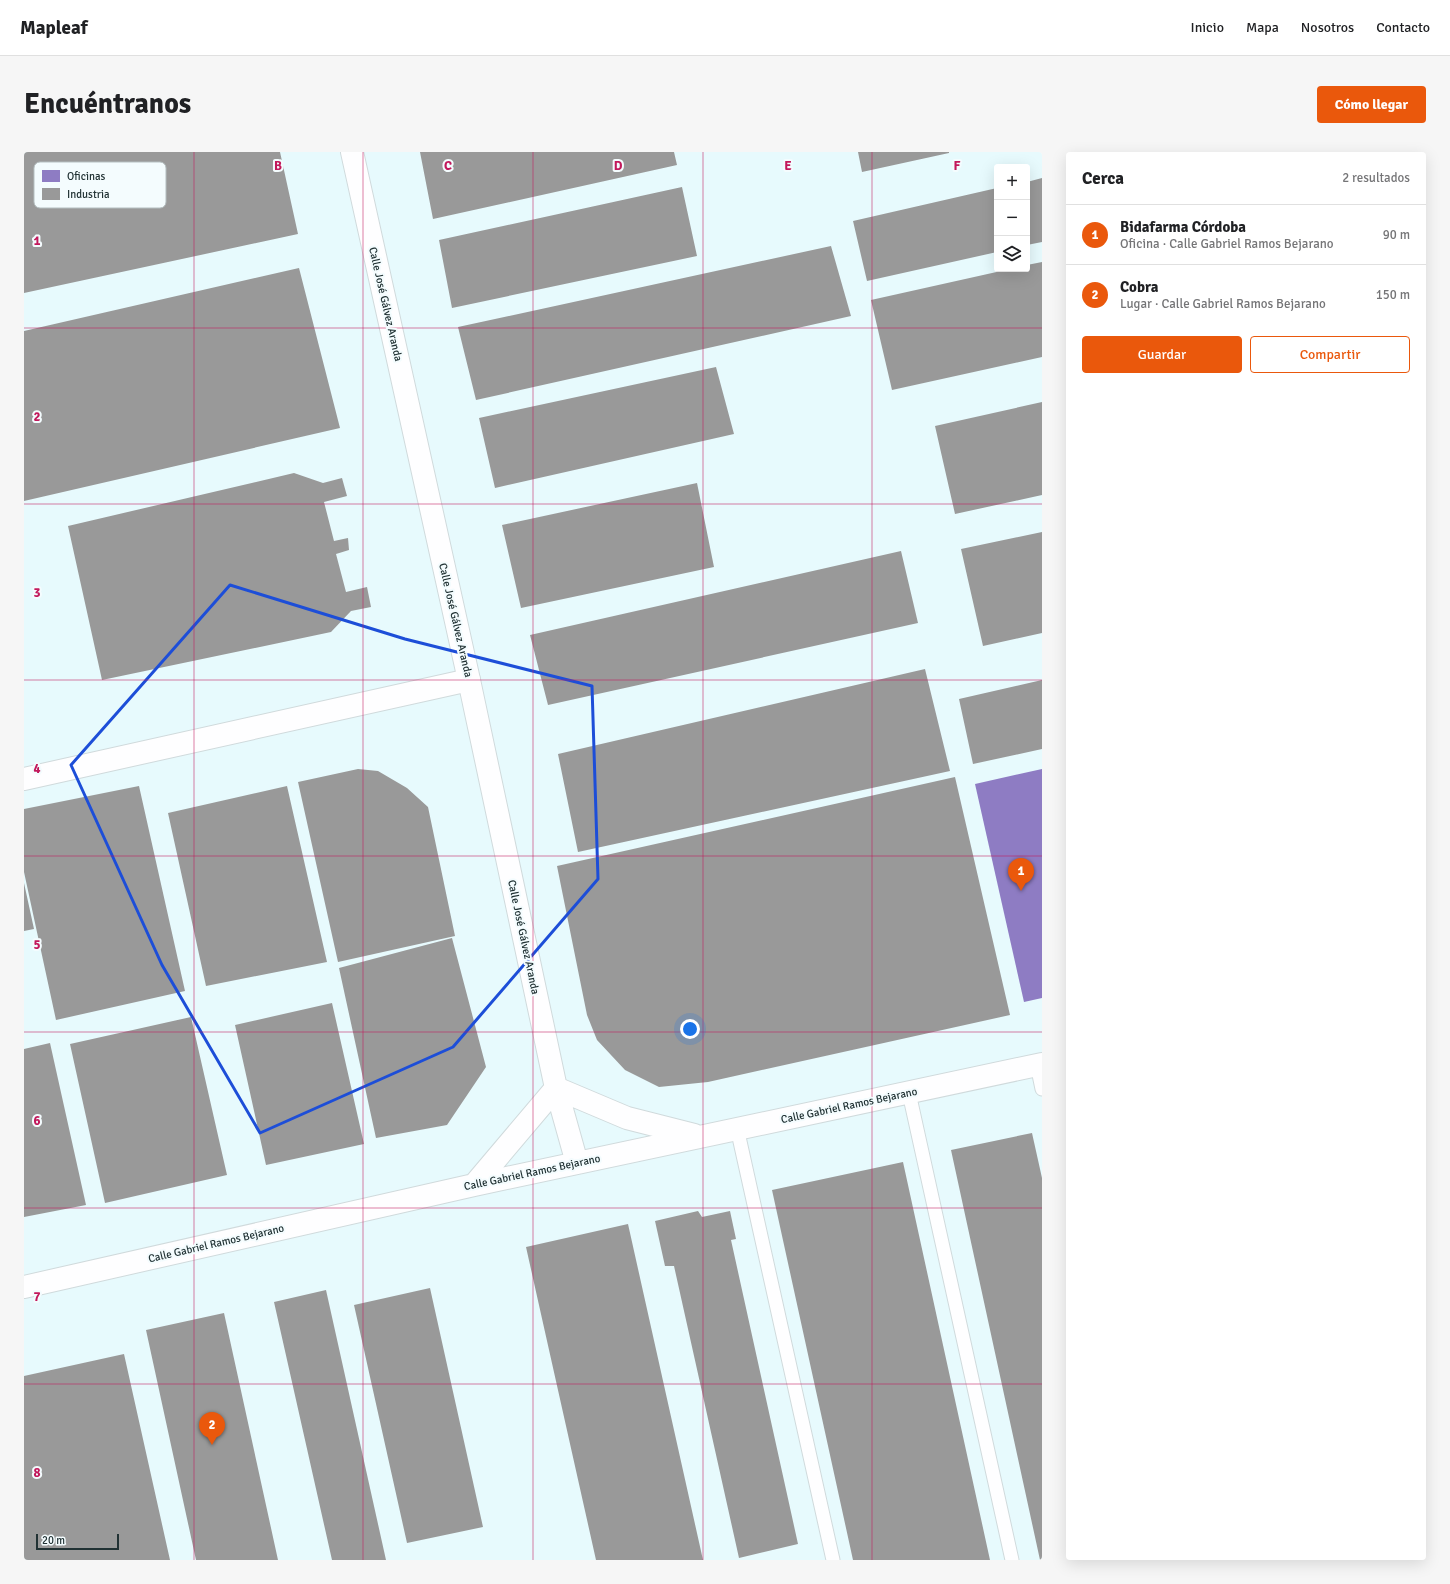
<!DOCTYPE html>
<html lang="es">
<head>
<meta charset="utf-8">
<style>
  :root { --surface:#fff; --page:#f6f6f6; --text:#202124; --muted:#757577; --line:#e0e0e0; --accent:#ea580c }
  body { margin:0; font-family:Signika,sans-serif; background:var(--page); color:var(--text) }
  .controls { position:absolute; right:12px; top:12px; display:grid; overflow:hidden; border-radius:4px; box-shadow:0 4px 16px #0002 }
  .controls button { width:36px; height:36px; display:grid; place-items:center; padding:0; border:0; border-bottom:1px solid var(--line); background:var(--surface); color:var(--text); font:20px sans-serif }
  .scale { position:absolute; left:12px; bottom:10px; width:83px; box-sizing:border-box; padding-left:4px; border:2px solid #213234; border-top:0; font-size:11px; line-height:14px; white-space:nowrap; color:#213234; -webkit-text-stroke:3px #f4fcfe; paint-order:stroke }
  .you { position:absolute; left:666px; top:877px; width:14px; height:14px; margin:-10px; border:3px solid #fff; border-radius:50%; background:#1a73e8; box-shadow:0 0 0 6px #1a73e833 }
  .badge { display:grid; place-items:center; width:26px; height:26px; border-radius:50%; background:var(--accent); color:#fff; font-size:13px; font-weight:700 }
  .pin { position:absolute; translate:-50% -33px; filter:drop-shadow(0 1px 2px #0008) }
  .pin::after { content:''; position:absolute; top:21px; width:14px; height:12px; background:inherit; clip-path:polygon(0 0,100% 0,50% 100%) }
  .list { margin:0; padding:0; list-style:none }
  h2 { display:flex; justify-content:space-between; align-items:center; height:52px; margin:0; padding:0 16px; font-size:17px }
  h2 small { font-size:13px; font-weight:400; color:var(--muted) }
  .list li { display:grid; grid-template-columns:26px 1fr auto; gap:12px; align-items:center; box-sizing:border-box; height:60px; padding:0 16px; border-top:1px solid var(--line) }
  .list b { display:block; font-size:15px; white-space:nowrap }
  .list p { margin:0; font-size:13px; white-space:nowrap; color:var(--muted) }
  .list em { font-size:13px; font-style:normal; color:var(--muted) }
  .actions { display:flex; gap:8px; padding:12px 16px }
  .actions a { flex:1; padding:9px 0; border:1px solid var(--accent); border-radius:4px; text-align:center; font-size:14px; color:var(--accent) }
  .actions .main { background:var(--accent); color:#fff }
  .icon { flex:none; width:22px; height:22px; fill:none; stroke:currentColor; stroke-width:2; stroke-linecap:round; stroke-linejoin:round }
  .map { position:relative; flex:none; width:1018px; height:1408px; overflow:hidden; border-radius:4px }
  header { display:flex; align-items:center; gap:24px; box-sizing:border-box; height:56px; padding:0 20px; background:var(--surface); border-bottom:1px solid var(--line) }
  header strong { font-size:19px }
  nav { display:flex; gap:22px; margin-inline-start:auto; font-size:14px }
  .intro { display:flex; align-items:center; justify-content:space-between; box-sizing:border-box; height:96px; padding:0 24px }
  h1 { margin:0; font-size:28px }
  .button { padding:10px 18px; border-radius:4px; background:var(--accent); color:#fff; font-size:14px; font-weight:700 }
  main { display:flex; gap:24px; padding:0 24px }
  aside { flex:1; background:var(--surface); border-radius:4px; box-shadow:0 4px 16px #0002 }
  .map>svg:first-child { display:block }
  .built { fill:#e7fafd; fill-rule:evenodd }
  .offices { fill:#8e7cc3 }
  .industry { fill:#999 }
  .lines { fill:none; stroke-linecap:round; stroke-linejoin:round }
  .lane-casing { stroke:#d0dadc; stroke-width:15 }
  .street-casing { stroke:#d0dadc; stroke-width:24 }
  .secondary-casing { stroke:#d0dadc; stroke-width:24 }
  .lane { stroke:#fefeff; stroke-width:13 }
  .street { stroke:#fefeff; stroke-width:22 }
  .secondary { stroke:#fefeff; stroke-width:22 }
  .marked { fill:none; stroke:#1d4ed8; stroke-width:3; stroke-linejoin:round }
  .grid { fill:none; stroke:#c2185b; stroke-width:1; stroke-opacity:0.55 }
  .labels { text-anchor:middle; stroke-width:4; stroke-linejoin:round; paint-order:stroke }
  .street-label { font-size:11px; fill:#213234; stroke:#f4fcfe }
  .key { fill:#f4fcfe; stroke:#b5bfc1; stroke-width:1 }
  .key-label { font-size:11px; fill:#213234 }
  .grid-label { font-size:13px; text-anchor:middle; font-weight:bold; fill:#c2185b; stroke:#f4fcfe; stroke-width:4; stroke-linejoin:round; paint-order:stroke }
</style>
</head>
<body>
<header>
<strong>Mapleaf</strong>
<nav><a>Inicio</a><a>Mapa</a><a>Nosotros</a><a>Contacto</a></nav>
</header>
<div class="intro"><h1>Encuéntranos</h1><a class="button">Cómo llegar</a></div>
<main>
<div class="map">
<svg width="1018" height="1408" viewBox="0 0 1018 1408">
  <rect width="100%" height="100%" fill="#f6fbfc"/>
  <!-- built -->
  <path class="built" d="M0 0H1018V1408H0ZM973 15H1003V117H973Z"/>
  <!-- offices -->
  <path class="offices" d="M1018 617V846L1000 850 951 632Z"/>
  <!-- industry -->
  <path class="industry" d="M0 0H256L274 82 0 141Z
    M396 0H650L653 13 409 67Z
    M834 0H925V1L838 20Z
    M1018 26V90L1003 93V30Z
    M658 35 673 104 428 156 415 88Z
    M973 36V100L843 129 829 69Z
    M807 94 827 164 452 248 434 175Z
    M1018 110V205L868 238 847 148 986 117H1003V113Z
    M275 116 316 276 0 349V179Z
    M692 215 710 282 471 336 455 266Z
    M1018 250V343L931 362 911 274Z
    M270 321 299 331 318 326 323 344 300 350 310 389 324 386 325 398 312 402 322 440 343 435 347 455 327 459 307 480 78 528 44 374Z
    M673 331 690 415 497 456 478 373Z
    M1018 380V481L959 494 937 397Z
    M877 399 894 471 524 553 506 483Z
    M901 517 926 619 554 700 534 602Z
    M1018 528V597L949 612 935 547Z
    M334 617 354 619 383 636 404 655 431 784 314 810 274 630Z
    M931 625 986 863 684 930 635 935 601 918 573 888 563 863 533 714Z
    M115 634 161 839 32 868 0 720V657Z
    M263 634 303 810 182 834 144 661Z
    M0 731 10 777 0 779Z
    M428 786 462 915 423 973 352 986 315 816Z
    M308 851 340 992 242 1013 211 873Z
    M167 865 203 1023 81 1051 46 892Z
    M26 891 62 1053 0 1065V897Z
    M1008 981 1018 1026V1408H1016L927 998Z
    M879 1010 966 1408H829L748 1038Z
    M674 1059 678 1065 706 1059 712 1087 707 1088 774 1392 715 1406 650 1114H641L631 1069Z
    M604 1072 679 1408H572L502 1095Z
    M406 1136 459 1375 383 1391 330 1153Z
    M302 1138 362 1408H308L250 1150Z
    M200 1161 254 1408H172L122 1178Z
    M100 1202 146 1408H0V1224Z"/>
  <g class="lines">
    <defs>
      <path id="lane" d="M1013 913 1018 937
        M885 941 988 1408
        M713 976 809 1408"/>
      <path id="street" d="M0 627 445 528"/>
      <path id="secondary" d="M328 0 445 528 532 936 553 1011
        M450 1033 532 936 603 966 670 983
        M0 1135 450 1033 1018 912"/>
    </defs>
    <!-- lane casing -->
    <use href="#lane" class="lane-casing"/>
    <!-- street casing -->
    <use href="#street" class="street-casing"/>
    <!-- secondary casing -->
    <use href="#secondary" class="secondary-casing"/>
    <!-- lane -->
    <use href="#lane" class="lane"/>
    <!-- street -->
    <use href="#street" class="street"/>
    <!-- secondary -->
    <use href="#secondary" class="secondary"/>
  </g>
  <!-- marked area -->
  <path class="marked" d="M206 433 381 487 568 534 574 727 429 895 236 981 138 813 47 613Z"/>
  <!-- grid -->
  <path class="grid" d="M170 0V1408M339 0V1408M509 0V1408M679 0V1408M848 0V1408M0 176H1018M0 352H1018M0 528H1018M0 704H1018M0 880H1018M0 1056H1018M0 1232H1018"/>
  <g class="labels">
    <!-- street labels -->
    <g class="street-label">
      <text transform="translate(362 152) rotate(77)" y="4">Calle José Gálvez Aranda</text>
      <text transform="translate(432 468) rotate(77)" y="4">Calle José Gálvez Aranda</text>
      <text transform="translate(500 785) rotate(78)" y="4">Calle José Gálvez Aranda</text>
      <text transform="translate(825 953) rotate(-12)" y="4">Calle Gabriel Ramos Bejarano</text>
      <text transform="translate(508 1020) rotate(-12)" y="4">Calle Gabriel Ramos Bejarano</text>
      <text transform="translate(192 1091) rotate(-13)" y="4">Calle Gabriel Ramos Bejarano</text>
    </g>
  </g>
  <!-- legend -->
  <rect x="10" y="10" width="132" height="46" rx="6" class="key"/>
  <rect x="18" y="18" width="18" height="12" fill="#8e7cc3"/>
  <rect x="18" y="36" width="18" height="12" fill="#999"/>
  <g class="key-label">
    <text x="43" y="28">Oficinas</text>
    <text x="43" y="46">Industria</text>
  </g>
  <g class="grid-label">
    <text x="254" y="18">B</text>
    <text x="424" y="18">C</text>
    <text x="594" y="18">D</text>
    <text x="764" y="18">E</text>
    <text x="933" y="18">F</text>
    <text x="13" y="93">1</text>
    <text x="13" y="269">2</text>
    <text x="13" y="445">3</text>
    <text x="13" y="621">4</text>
    <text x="13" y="797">5</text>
    <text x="13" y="973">6</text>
    <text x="13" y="1149">7</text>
    <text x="13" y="1325">8</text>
  </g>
</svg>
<div class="controls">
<button>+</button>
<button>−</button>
<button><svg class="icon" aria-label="layers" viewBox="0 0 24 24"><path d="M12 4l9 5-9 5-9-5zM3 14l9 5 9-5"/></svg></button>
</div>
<div class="scale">20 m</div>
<div class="you"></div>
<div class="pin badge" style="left:997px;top:739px">1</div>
<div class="pin badge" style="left:188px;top:1293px">2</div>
</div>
<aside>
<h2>Cerca<small>2 resultados</small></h2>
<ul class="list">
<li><span class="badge">1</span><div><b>Bidafarma Córdoba</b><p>Oficina · Calle Gabriel Ramos Bejarano</p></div><em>90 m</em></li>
<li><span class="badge">2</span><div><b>Cobra</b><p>Lugar · Calle Gabriel Ramos Bejarano</p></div><em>150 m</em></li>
</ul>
<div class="actions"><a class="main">Guardar</a><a>Compartir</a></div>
</aside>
</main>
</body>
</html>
